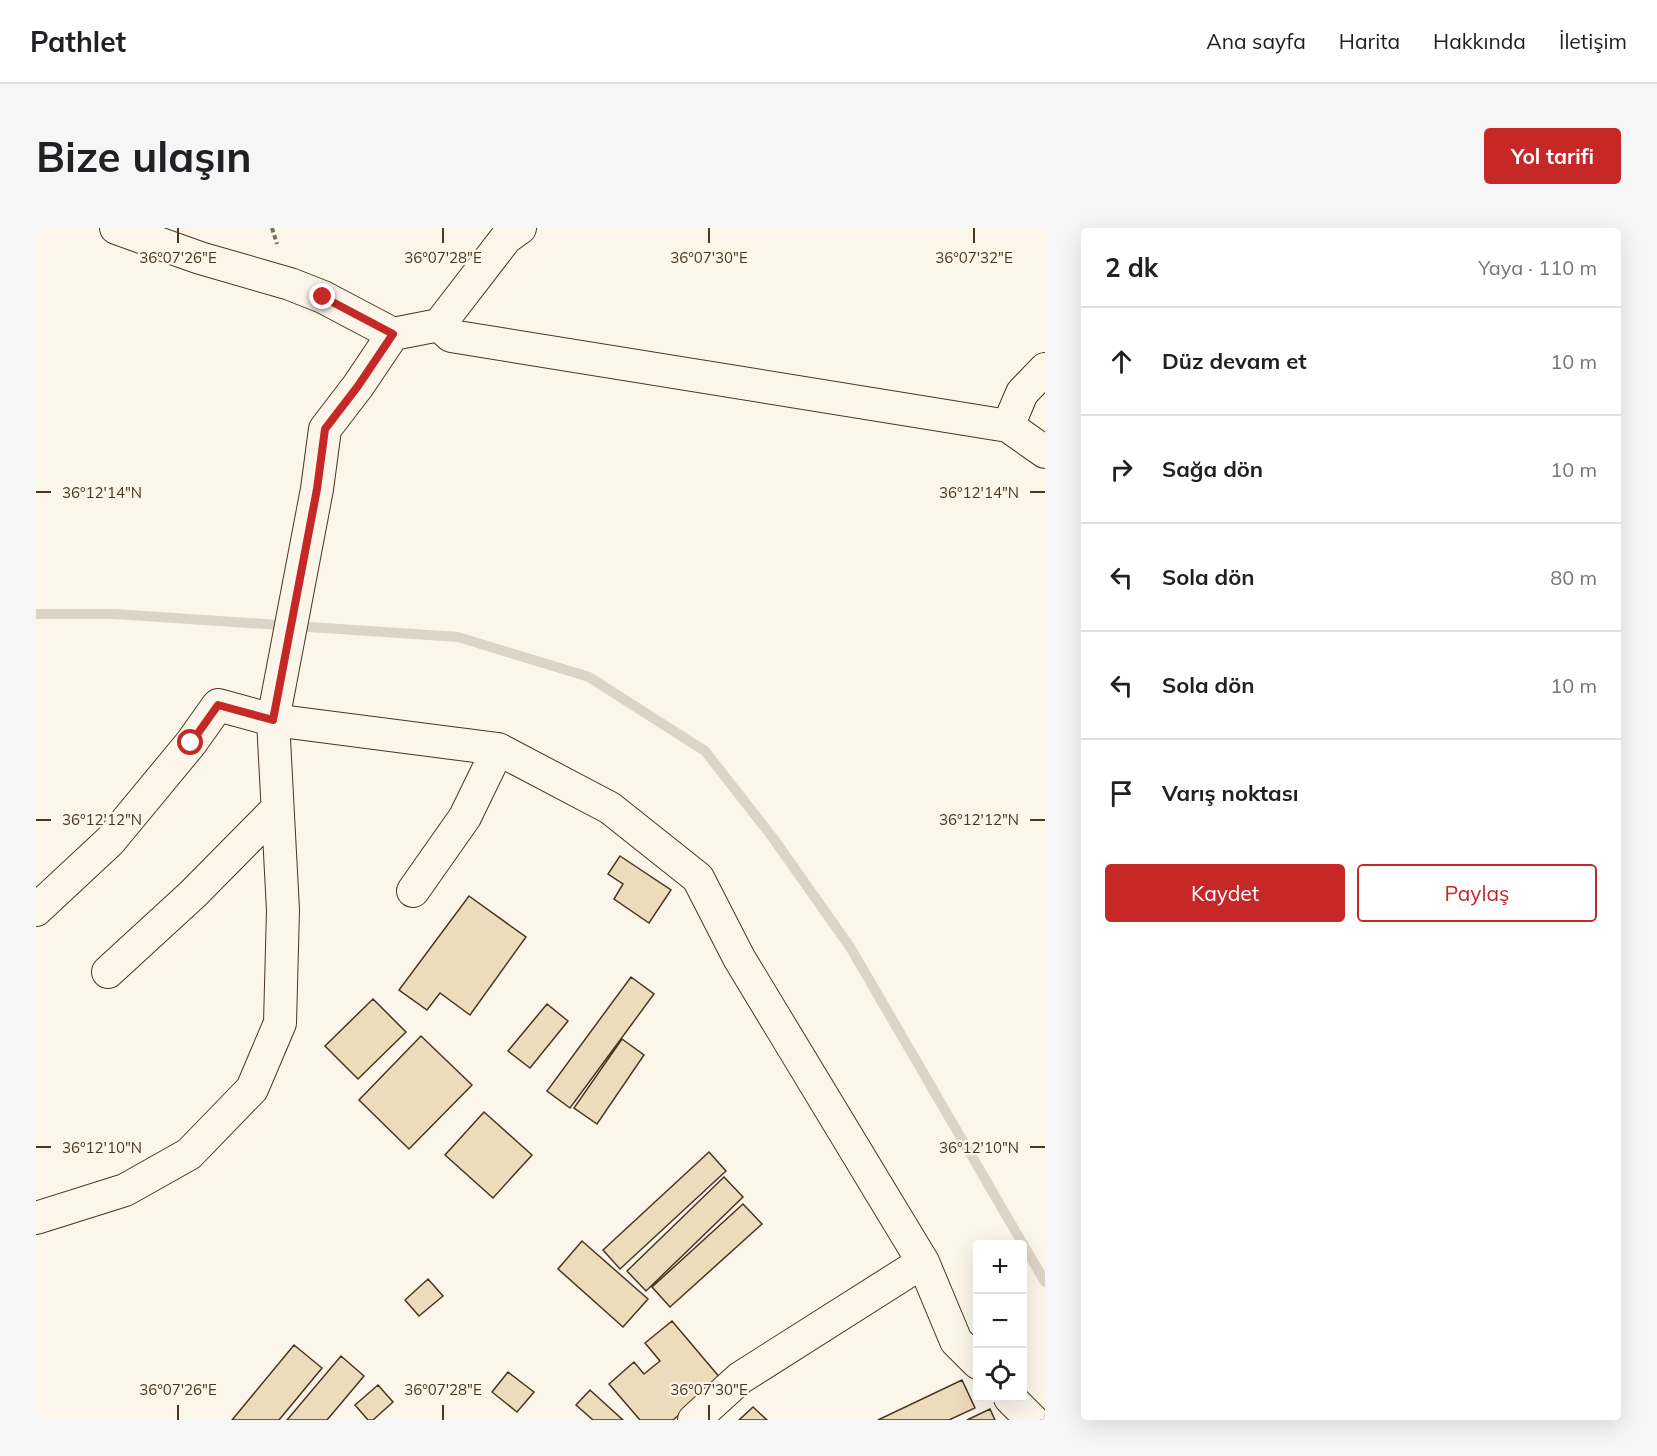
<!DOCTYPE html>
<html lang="tr">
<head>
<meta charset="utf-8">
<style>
  :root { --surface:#fff; --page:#f6f6f6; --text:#202124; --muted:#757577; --line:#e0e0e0; --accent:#c62828 }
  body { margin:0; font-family:Mulish,sans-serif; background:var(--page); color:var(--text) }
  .controls { position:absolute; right:18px; bottom:18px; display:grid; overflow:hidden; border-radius:6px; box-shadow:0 6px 24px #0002 }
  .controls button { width:54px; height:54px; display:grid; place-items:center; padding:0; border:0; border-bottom:2px solid var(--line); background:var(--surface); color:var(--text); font:30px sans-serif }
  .stop { position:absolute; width:18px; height:18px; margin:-14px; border:4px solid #c62828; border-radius:50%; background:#fff }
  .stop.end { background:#c62828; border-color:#fff; box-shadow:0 2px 6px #0008 }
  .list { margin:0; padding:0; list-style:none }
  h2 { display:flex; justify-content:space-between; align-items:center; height:78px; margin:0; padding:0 24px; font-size:26px }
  h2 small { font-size:20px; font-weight:400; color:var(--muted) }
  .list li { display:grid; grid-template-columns:39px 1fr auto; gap:18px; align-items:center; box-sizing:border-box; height:108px; padding:0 24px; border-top:2px solid var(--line) }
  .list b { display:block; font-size:22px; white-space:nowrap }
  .list em { font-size:20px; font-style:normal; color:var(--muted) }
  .actions { display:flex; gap:12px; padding:18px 24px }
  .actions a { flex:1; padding:14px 0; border:2px solid var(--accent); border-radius:6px; text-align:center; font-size:21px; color:var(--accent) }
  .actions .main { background:var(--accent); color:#fff }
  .icon { flex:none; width:33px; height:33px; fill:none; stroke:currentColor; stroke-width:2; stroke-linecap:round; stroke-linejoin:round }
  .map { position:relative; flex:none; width:1009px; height:1192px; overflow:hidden; border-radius:6px }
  header { display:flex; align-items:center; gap:36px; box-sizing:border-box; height:84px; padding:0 30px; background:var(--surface); border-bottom:2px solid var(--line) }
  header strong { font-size:28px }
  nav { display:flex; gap:33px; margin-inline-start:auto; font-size:21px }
  .intro { display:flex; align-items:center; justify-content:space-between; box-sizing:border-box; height:144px; padding:0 36px }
  h1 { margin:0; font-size:42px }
  .button { padding:15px 27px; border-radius:6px; background:var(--accent); color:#fff; font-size:21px; font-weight:700 }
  main { display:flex; gap:36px; padding:0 36px }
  aside { flex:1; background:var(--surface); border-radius:6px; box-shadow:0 6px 24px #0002 }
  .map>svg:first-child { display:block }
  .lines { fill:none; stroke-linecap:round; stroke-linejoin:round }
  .stream { stroke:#dcd4c6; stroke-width:10 }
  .building { fill:#ecdcbc; stroke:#4a3520; stroke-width:1.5 }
  .minor-casing { stroke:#4a3520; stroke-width:34 }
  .path { stroke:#7f6f5c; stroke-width:4; stroke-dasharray:4.5 3; stroke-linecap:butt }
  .minor { stroke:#fbf6e9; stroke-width:32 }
  .route { stroke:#c62828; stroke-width:8 }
  .ticks { fill:none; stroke:#4a3520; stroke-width:2 }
  .ticks-label { font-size:15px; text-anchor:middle; fill:#4a3520; stroke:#fbf6e9; stroke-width:4.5; stroke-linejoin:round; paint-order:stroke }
</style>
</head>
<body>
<header>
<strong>Pathlet</strong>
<nav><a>Ana sayfa</a><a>Harita</a><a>Hakkında</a><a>İletişim</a></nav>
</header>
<div class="intro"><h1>Bize ulaşın</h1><a class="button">Yol tarifi</a></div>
<main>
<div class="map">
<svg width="1009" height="1192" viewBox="0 0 1009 1192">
  <rect width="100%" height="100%" fill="#fbf6e9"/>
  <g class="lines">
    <!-- stream -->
    <path class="stream" d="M0 386H79L422 409 553 449 669 523 737 610 814 719 1009 1054"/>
  </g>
  <!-- building -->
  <path class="building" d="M584 628 635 662 613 695 578 671 587 656 572 646Z
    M433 668 490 709 434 787 404 765 391 782 363 762Z
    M595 749 618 766 534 880 511 863Z
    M337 771 370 804 322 851 289 818Z
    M511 776 532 793 494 840 472 823Z
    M385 808 436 857 373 921 323 872Z
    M586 811 608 827 561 896 538 880Z
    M448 884 496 927 457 970 409 927Z
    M673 924 690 943 584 1041 567 1022Z
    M688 949 707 969 610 1063 591 1043Z
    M707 976 726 996 634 1079 616 1059Z
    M546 1013 612 1071 587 1099 522 1041Z
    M392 1051 407 1068 383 1088 369 1072Z
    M636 1093 685 1151 637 1192H604L573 1156 598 1134 608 1146 624 1133 609 1115Z
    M258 1117 286 1140 243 1192H196Z
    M305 1128 328 1148 291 1192H251Z
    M472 1144 498 1164 481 1184 456 1164Z
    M926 1152 939 1180 913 1192H842Z
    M342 1157 357 1174 337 1192H332L319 1177Z
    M554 1162 587 1192H557L540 1177Z
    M717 1179 731 1192H703Z
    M954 1181 959 1192H931Z"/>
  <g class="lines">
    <defs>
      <path id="minor" d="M80 0 164 30 254 56 287 69 357 106 403 97
        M484 0 470 10 403 97 415 108 972 198 1009 224
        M972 198 986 165 1009 141
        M377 663 429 589 462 521
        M0 682 74 613 155 515 182 477 237 492 462 521 574 580 662 650 703 730 887 1034 920 1113 942 1135
        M72 744 157 666 241 581
        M0 990 89 962 153 926 216 861 244 795 247 682 237 492 281 261 289 201 322 158 357 106
        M974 1170 996 1192
        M658 1192 704 1150 887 1034"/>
    </defs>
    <!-- minor casing -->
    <use href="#minor" class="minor-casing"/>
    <!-- path -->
    <path class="path" d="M236 0 241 16"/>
    <!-- minor -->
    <use href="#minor" class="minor"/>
  </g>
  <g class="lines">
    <!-- route -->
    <path class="route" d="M155 515 182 477 237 492 281 261 289 201 322 158 357 106 287 69"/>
  </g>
  <!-- ticks -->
  <path class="ticks" d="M142 0V15M407 0V15M673 0V15M938 0V15M0 264H15M994 264H1009M0 592H15M994 592H1009M0 919H15M994 919H1009M142 1177V1192M407 1177V1192M673 1177V1192"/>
  <g class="ticks-label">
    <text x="142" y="35">36°07'26"E</text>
    <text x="407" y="35">36°07'28"E</text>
    <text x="673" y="35">36°07'30"E</text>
    <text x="938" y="35">36°07'32"E</text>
    <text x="66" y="270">36°12'14"N</text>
    <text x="943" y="270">36°12'14"N</text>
    <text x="66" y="597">36°12'12"N</text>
    <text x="943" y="597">36°12'12"N</text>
    <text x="66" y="925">36°12'10"N</text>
    <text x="943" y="925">36°12'10"N</text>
    <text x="142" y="1167">36°07'26"E</text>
    <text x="407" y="1167">36°07'28"E</text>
    <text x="673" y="1167">36°07'30"E</text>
  </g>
</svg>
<div class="controls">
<button>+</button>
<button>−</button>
<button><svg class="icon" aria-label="locate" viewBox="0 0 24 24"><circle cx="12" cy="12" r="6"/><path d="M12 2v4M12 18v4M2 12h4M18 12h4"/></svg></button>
</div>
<div class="stop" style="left:155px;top:515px"></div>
<div class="stop end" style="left:287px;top:69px"></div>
</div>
<aside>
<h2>2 dk<small>Yaya · 110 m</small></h2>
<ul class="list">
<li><svg class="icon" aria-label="ahead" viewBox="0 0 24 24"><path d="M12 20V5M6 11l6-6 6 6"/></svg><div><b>Düz devam et</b></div><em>10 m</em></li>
<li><svg class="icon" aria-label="right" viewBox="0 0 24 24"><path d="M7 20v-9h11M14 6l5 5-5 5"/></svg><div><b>Sağa dön</b></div><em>10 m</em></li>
<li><svg class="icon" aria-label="left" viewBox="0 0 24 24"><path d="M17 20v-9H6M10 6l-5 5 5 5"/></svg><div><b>Sola dön</b></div><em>80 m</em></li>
<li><svg class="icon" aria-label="left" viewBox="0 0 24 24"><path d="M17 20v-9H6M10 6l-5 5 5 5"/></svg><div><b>Sola dön</b></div><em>10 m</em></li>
<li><svg class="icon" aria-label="arrive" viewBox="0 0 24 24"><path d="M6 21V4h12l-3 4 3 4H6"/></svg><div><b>Varış noktası</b></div></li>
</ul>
<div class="actions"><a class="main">Kaydet</a><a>Paylaş</a></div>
</aside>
</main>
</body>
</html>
